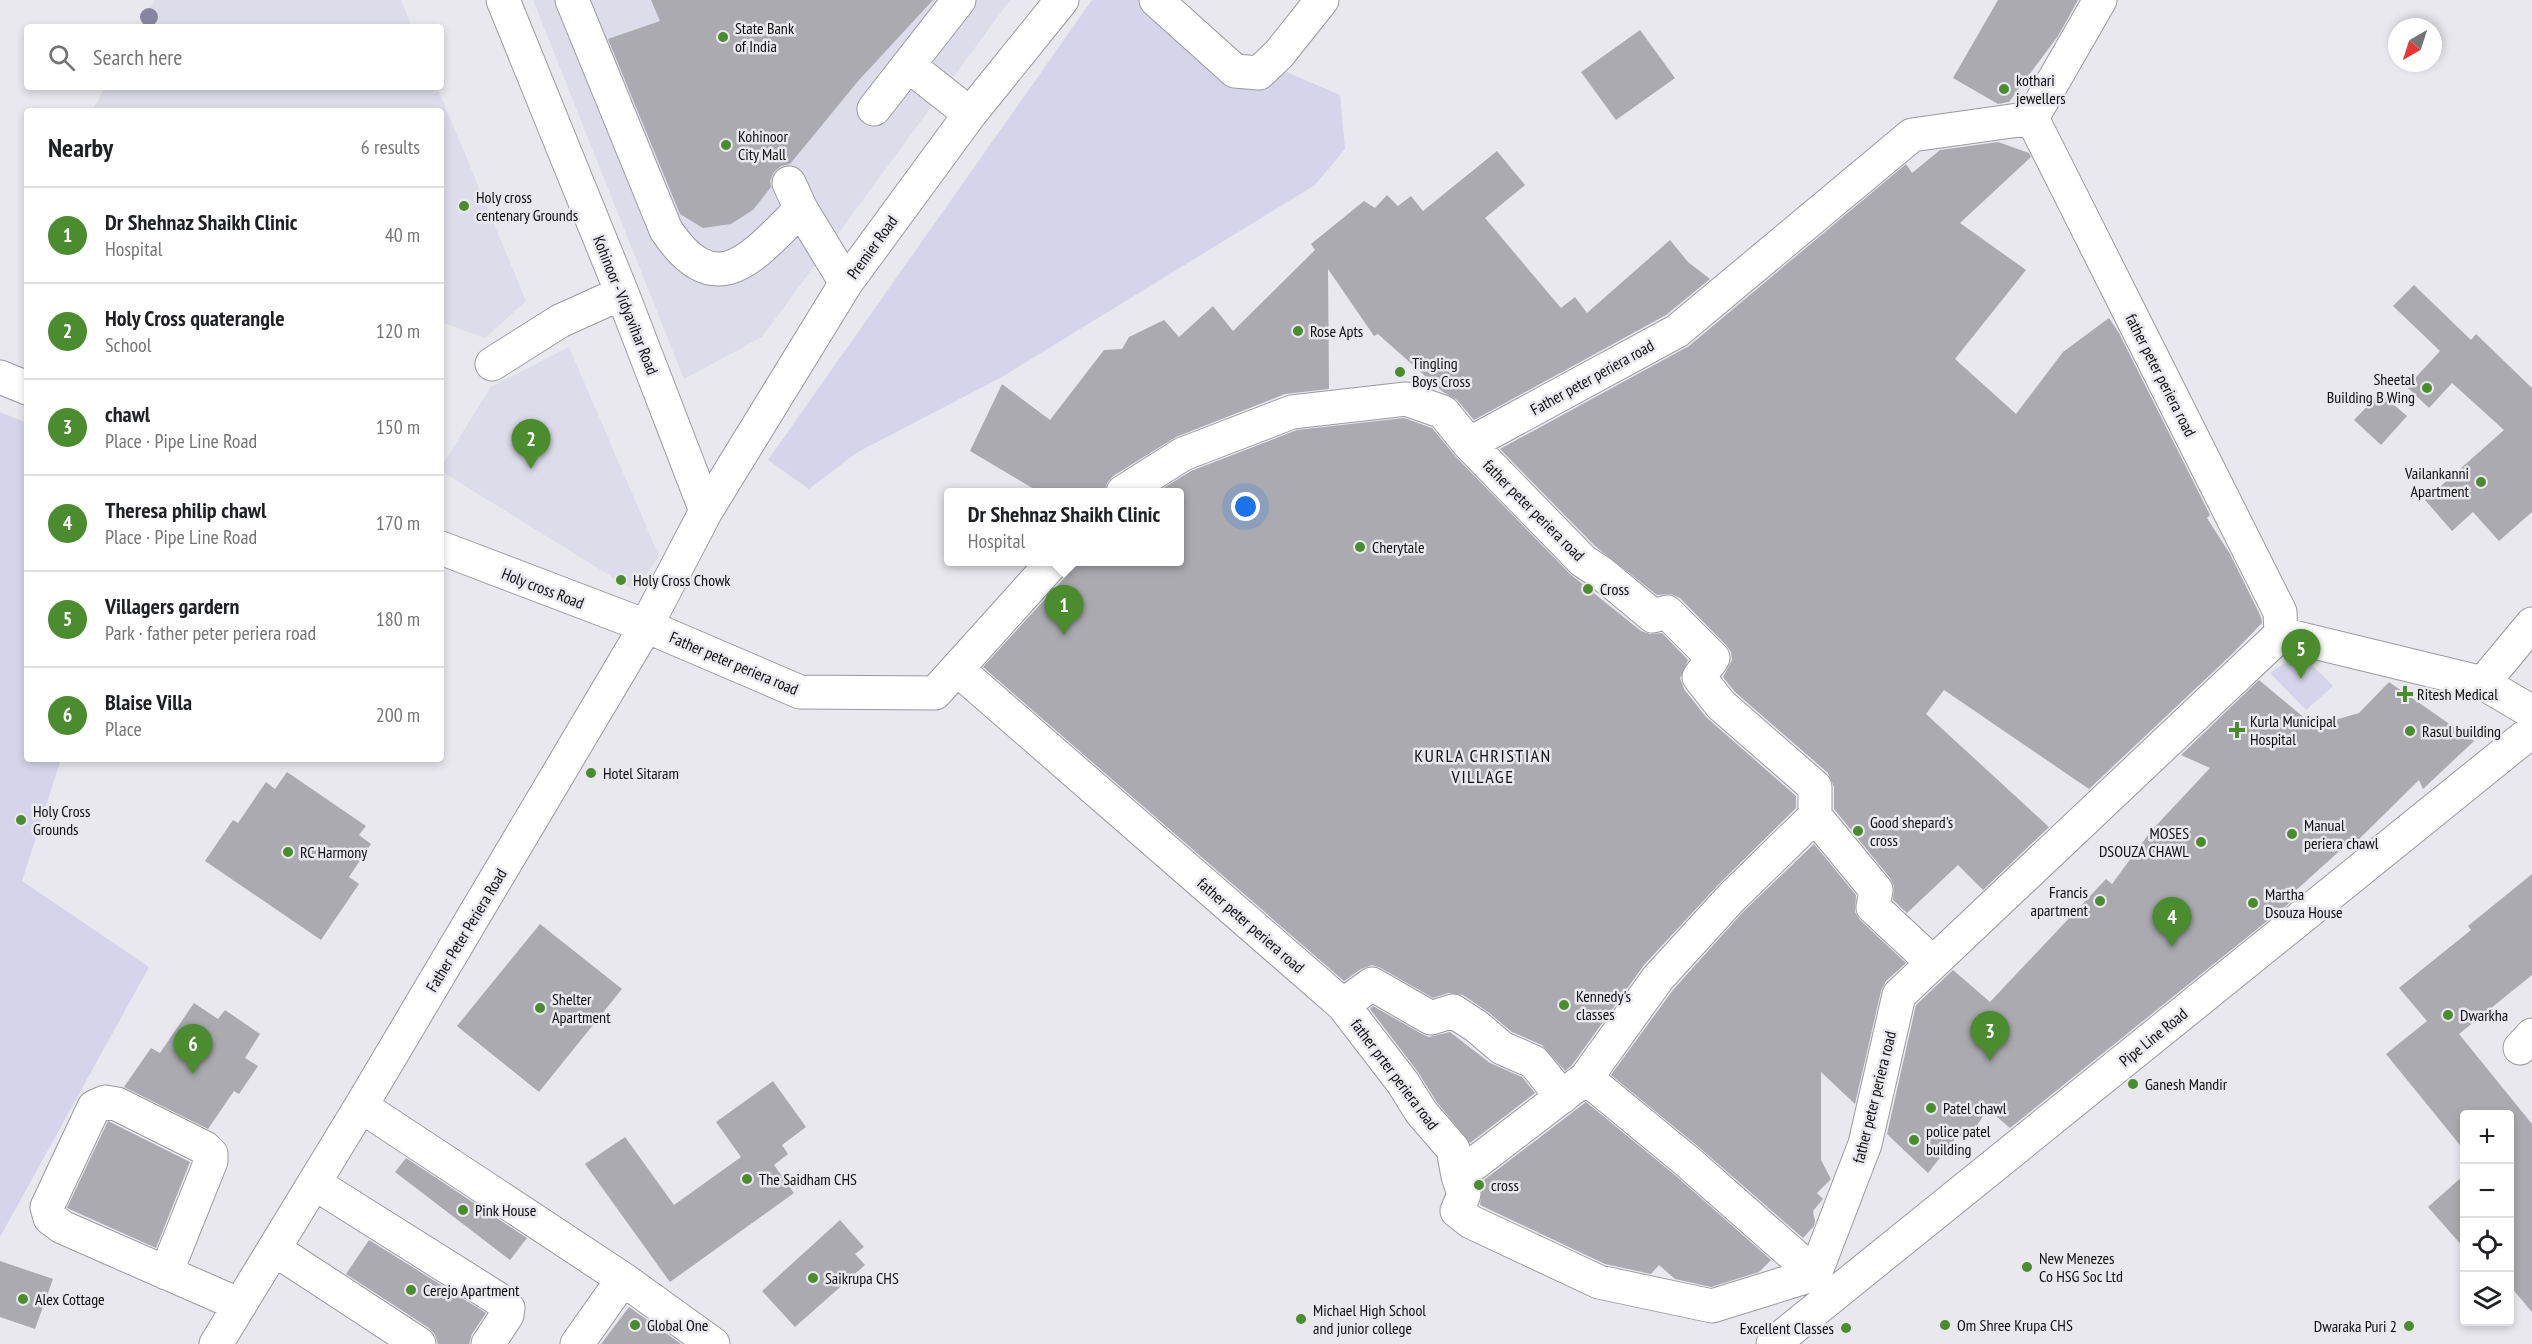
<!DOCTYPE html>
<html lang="en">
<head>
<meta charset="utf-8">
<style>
  :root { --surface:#fff; --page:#f6f6f6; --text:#202124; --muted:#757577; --line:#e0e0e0; --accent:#4a8c2e }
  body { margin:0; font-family:"PT Sans Narrow",sans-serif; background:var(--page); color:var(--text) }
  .controls { position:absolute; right:18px; bottom:18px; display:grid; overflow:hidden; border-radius:6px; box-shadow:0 3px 9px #0003 }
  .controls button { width:54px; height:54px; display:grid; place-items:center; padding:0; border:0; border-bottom:2px solid var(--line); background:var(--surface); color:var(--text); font:30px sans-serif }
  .compass { position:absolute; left:2388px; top:18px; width:54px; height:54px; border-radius:50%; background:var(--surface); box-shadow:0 3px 9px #0003; rotate:219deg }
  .you { position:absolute; left:1246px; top:507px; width:21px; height:21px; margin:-15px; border:4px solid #fff; border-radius:50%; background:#1a73e8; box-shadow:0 0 0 9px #1a73e833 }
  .badge { display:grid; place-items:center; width:39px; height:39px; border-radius:50%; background:var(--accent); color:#fff; font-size:20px; font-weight:700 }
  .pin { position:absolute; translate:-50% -50px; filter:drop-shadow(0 2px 3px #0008) }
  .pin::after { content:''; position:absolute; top:32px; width:21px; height:18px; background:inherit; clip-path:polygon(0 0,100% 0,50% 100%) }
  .popup { position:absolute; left:944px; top:488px; width:240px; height:78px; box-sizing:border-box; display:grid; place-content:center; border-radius:6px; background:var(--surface); filter:drop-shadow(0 2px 4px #0005); font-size:20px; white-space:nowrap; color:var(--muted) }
  .popup b { font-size:22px; color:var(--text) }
  .popup::after { content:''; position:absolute; left:50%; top:100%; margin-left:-12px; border:12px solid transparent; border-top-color:var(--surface) }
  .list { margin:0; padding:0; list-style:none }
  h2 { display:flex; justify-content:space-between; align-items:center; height:78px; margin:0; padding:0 24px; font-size:26px }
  h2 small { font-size:20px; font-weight:400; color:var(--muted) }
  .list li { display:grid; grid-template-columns:39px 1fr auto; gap:18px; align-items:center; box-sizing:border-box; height:96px; padding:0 24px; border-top:2px solid var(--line) }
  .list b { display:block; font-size:22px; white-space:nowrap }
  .list p { margin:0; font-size:20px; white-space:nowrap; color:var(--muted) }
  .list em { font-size:20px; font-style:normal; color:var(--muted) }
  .icon { flex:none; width:33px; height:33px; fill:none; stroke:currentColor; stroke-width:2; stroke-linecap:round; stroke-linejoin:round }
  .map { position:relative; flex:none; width:2532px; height:1344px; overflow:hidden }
  .search { position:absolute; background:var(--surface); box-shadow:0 3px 9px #0003; left:24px; top:24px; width:420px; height:66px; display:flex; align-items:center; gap:15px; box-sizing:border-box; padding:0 21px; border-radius:6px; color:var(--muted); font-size:22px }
  .panel { position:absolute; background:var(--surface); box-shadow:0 3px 9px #0003; left:24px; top:108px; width:420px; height:654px; border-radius:6px }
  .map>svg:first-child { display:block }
  .built { fill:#dddcea }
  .green { fill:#d5d4ea }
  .building { fill:#abaab0 }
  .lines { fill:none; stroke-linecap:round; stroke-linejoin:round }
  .minor-casing { stroke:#9a999f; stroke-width:35 }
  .minor { stroke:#fff; stroke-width:33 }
  .tree { fill:#88859f }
  .poi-dot { fill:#4a8c2e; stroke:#e8e8ee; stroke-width:2 }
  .labels { text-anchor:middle; stroke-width:5; stroke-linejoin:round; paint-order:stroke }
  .poi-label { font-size:16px; fill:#0d0d0f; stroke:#e8e8ee; text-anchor:start }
  .street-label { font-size:16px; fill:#0d0d0f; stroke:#e8e8ee }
  .neighbourhood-label { font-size:18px; letter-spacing:1.5px; fill:#0d0d0f; stroke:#e8e8ee }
</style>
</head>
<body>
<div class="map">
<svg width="2532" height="1344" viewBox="0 0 2532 1344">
  <rect width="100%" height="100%" fill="#e8e8ee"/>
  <!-- built -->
  <path class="built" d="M155 0H401L412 27H140Z
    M533 0H1010L762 337 684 379Z
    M105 87H437L526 301 485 338 441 322V111H92Z
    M569 347 659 556 635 591 441 471V467L491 387Z"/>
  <!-- green -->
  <path class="green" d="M1092 0H1169L1219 43 1340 95 1345 149 1315 185 1000 378 856 453 809 489 768 460Z
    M0 412 27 423V759H61L22 881 149 967 0 1237Z
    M2300 653 2333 686 2306 710 2270 673Z"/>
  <!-- building -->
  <path class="building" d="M651 0H933L859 80 790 164 781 166 774 172 770 181 771 187 753 210 731 224 703 228 680 214 608 39 660 21Z
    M1998 0H2078L2058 36 2009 102 1998 104 1953 78Z
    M1640 30 1675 78 1616 120 1581 72Z
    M1998 142 2029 153 2031 157 1960 223 2026 270 1955 359 2016 414 2063 352 2109 318 2119 333 2210 515 2207 518 2230 554 2261 617 2262 623 2230 656 2089 789 1944 690 1926 714 2049 827 1983 890 1958 865 1907 913 1893 900 1894 886 1890 878 1834 809V787L1828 773 1735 692 1723 677 1732 660 1731 652 1726 645 1680 598 1671 594 1657 595 1595 546 1500 449 1689 346 1906 164 1912 173 1940 150Z
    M1497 151 1525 185 1485 218 1561 308 1575 297 1587 313 1670 240 1688 262 1710 279 1666 315 1474 420 1457 400 1443 392 1378 334 1374 336 1328 269 1329 389 1285 394 1176 437 1113 476 1107 483 1104 492H1039L970 451 1002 384 1050 420 1104 350 1122 349 1129 337 1164 320 1179 337 1213 306 1233 331 1315 250 1311 244 1364 201 1375 208 1387 195 1398 206 1411 196 1423 211Z
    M2414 285 2471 340 2476 334 2532 388V512L2499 541 2473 512 2452 531 2425 500 2504 430 2452 383 2429 408 2407 387 2440 351 2393 306Z
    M2380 393 2407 416 2381 445 2354 420Z
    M1404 418 1432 428 1456 457 1570 574 1641 631 1650 634 1662 633 1688 660 1680 678 1684 689 1706 717 1796 796V808L1718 885 1644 965 1572 1065 1565 1071 1542 1045 1512 1032 1488 1012 1463 995 1448 993 1433 998 1381 968 1372 965 1361 969 1344 981 983 667 1067 575 1074 561H1179V492H1157L1191 471 1297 430Z
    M2259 680 2314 726 2359 713 2389 682 2474 741 2423 789 2419 780 2348 850 2345 846 2293 893 2296 897 2287 905 2010 1128 1988 1109 1967 1140 1958 1135 1928 1173 1887 1134 1916 1005 1953 970 1990 1002 2106 879 2112 884 2151 831 2210 768 2181 755Z
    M287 772 366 826 359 835 371 844 349 877 359 884 321 940 205 861 233 820 238 823 266 782 275 789Z
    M1814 844 1856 895 1855 912 1860 920 1906 963 1886 981 1881 991 1855 1104 1821 1072V1160L1831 1179 1817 1193 1823 1199 1813 1211 1815 1221 1814 1226 1803 1238 1700 1148 1611 1075 1673 990 1744 911Z
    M2532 874V975L2459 1034 2532 1124V1312L2510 1286V1114H2464V1150L2386 1054 2427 1021 2399 988 2471 930 2468 926Z
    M540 924 622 989 539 1092 457 1026Z
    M194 1003 218 1019 225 1010 260 1034 245 1058 258 1066 239 1094 234 1091 208 1129 124 1087 151 1048 160 1053Z
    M1373 1006 1422 1034 1429 1037 1450 1032 1490 1063 1522 1077 1535 1093 1470 1143 1436 1101 1418 1072 1370 1009Z
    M773 1081 806 1127 782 1145 788 1154 774 1165 794 1193 670 1282 585 1164 625 1137 674 1205 741 1157 716 1122Z
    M1586 1102 1676 1176 1771 1260 1759 1272 1711 1287 1675 1279 1659 1265 1651 1274 1605 1264 1480 1205 1482 1189 1480 1183Z
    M108 1121 190 1162 156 1248 67 1208Z
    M406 1158 527 1238 510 1260 395 1172Z
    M2464 1175V1248L2428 1207Z
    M840 1220 864 1247 855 1254 865 1265 795 1327 762 1291Z
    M369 1240 486 1313 472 1334 469 1344H438L435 1335 429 1328 346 1274Z
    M0 1261 53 1279 35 1329 0 1317Z
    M629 1307 656 1326 681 1344H601Z"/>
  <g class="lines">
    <defs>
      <path id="minor" d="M503 0 622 293 706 511
        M572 0 666 230C717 307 755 254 801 209
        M1156 0 1235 71 1259 73 1279 54 1322 0
        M908 65 970 114
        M874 109 959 0
        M2032 118 2280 612 2281 634 2483 683 2532 712
        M2032 118 2100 0
        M789 183 801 209 846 283
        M492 364 560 321 622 293
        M0 377 27 388
        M1469 444 1583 561 1600 572 1653 616 1667 612 1713 658 1699 677 1721 705 1815 787V816
        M1123 492 1183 454 1292 412 1406 399 1443 412 1469 444 1677 331 1912 135 2032 118
        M441 548 646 626 800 692 935 693 1053 562
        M957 669 1343 1005 1403 1083 1421 1112 1453 1149 1458 1176
        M2483 683 2532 624
        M1343 1005 1372 984 1431 1018 1453 1011 1476 1026 1502 1048 1534 1062 1562 1097
        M2520 1048 2532 1035
        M1586 1078 1658 978 1731 898 1815 816 1876 890 1873 907 1933 963
        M361 1106 623 1279
        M314 1183 503 1302 508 1308 507 1315 488 1344
        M274 1249 419 1344
        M166 1273 211 1161V1154L205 1148 117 1104 105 1102 94 1107 47 1207 50 1218 62 1227 240 1305
        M1815 1274 1712 1306 1599 1282 1471 1222 1457 1211 1464 1194 1458 1176 1586 1078 1688 1162 1815 1274 1865 1144 1899 995 2281 634
        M216 1344 361 1106 646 626 706 511 846 283 970 114 1062 0
        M577 1344 623 1279 713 1344
        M1773 1344 2532 731"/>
    </defs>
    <!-- minor casing -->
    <use href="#minor" class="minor-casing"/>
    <!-- minor -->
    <use href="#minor" class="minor"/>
  </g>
  <!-- trees -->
  <circle class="tree" cx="149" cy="17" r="9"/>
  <!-- markers -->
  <g class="poi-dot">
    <circle cx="723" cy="37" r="6"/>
    <circle cx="2004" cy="89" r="6"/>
    <circle cx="726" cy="145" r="6"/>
    <circle cx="464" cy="206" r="6"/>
    <circle cx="1298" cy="331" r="6"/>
    <circle cx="1400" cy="372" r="6"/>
    <circle cx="2427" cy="388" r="6"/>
    <circle cx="2481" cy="482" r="6"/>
    <circle cx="1360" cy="547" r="6"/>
    <circle cx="621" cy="580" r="6"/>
    <circle cx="1588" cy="589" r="6"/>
    <path d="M2402 685h6v6h6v6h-6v6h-6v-6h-6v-6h6z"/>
    <path d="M2234 721h6v6h6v6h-6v6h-6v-6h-6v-6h6z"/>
    <circle cx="2410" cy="731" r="6"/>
    <circle cx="591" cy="773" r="6"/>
    <circle cx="21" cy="820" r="6"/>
    <circle cx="1858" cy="831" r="6"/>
    <circle cx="2292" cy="834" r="6"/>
    <circle cx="2201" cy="842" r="6"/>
    <circle cx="288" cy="852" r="6"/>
    <circle cx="2100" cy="901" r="6"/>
    <circle cx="2253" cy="903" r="6"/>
    <circle cx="1564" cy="1005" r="6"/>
    <circle cx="540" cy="1008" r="6"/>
    <circle cx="2448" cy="1015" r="6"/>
    <circle cx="2133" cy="1084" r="6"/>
    <circle cx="1931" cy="1108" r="6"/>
    <circle cx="1914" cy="1140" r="6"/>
    <circle cx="747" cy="1179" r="6"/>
    <circle cx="1479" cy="1185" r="6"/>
    <circle cx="463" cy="1210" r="6"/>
    <circle cx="2027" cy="1267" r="6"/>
    <circle cx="813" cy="1278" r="6"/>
    <circle cx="411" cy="1290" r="6"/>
    <circle cx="23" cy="1299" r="6"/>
    <circle cx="1301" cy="1319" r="6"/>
    <circle cx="635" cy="1325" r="6"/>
    <circle cx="1945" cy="1325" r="6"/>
    <circle cx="2409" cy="1326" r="6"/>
    <circle cx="1846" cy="1328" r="6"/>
  </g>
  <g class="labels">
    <!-- poi labels -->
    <g class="poi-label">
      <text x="735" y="34">State Bank<tspan x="735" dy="18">of India</tspan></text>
      <text x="2016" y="86">kothari<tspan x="2016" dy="18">jewellers</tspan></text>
      <text x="738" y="142">Kohinoor<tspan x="738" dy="18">City Mall</tspan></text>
      <text x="476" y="203">Holy cross<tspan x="476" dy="18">centenary Grounds</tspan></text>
      <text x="1310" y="337">Rose Apts</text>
      <text x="1412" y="369">Tingling<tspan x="1412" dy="18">Boys Cross</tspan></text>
      <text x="2415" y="385" text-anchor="end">Sheetal<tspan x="2415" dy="18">Building B Wing</tspan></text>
      <text x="2469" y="479" text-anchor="end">Vailankanni<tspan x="2469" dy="18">Apartment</tspan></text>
      <text x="1372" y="553">Cherytale</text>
      <text x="633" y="586">Holy Cross Chowk</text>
      <text x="1600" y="595">Cross</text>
      <text x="2417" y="700">Ritesh Medical</text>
      <text x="2250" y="727">Kurla Municipal<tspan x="2250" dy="18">Hospital</tspan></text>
      <text x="2422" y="737">Rasul building</text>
      <text x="603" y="779">Hotel Sitaram</text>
      <text x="33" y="817">Holy Cross<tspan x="33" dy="18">Grounds</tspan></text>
      <text x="1870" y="828">Good shepard's<tspan x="1870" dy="18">cross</tspan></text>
      <text x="2304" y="831">Manual<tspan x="2304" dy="18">periera chawl</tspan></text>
      <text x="2189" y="839" text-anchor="end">MOSES<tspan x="2189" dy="18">DSOUZA CHAWL</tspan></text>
      <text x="300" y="858">RC Harmony</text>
      <text x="2088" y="898" text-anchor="end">Francis<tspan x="2088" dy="18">apartment</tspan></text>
      <text x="2265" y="900">Martha<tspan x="2265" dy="18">Dsouza House</tspan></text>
      <text x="1576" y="1002">Kennedy's<tspan x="1576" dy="18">classes</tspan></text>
      <text x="552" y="1005">Shelter<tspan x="552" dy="18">Apartment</tspan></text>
      <text x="2460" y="1021">Dwarkha</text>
      <text x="2145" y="1090">Ganesh Mandir</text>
      <text x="1943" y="1114">Patel chawl</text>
      <text x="1926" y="1137">police patel<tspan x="1926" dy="18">building</tspan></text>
      <text x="759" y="1185">The Saidham CHS</text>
      <text x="1491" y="1191">cross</text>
      <text x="475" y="1216">Pink House</text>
      <text x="2039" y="1264">New Menezes<tspan x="2039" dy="18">Co HSG Soc Ltd</tspan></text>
      <text x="825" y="1284">Saikrupa CHS</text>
      <text x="423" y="1296">Cerejo Apartment</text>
      <text x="35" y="1305">Alex Cottage</text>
      <text x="1313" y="1316">Michael High School<tspan x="1313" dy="18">and junior college</tspan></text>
      <text x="647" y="1331">Global One</text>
      <text x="1957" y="1331">Om Shree Krupa CHS</text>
      <text x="2397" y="1332" text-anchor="end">Dwaraka Puri 2</text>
      <text x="1834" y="1334" text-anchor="end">Excellent Classes</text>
    </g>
    <!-- street labels -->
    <g class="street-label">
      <text transform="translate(872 247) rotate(-54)" y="6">Premier Road</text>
      <text transform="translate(626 305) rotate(68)" y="6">Kohinoor - Vidyavihar Road</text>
      <text transform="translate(2161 375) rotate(63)" y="6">father peter periera road</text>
      <text transform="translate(1592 377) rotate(-29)" y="6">Father peter periera road</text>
      <text transform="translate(1534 510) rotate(45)" y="6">father peter periera road</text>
      <text transform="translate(543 588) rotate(21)" y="6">Holy cross Road</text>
      <text transform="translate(734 663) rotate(23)" y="6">Father peter periera road</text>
      <text transform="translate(1251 925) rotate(41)" y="6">father peter periera road</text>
      <text transform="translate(466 930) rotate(-59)" y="6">Father Peter Periera Road</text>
      <text transform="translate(2153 1037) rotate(-39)" y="6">Pipe Line Road</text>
      <text transform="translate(1395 1074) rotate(53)" y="6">father prter periera road</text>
      <text transform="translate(1874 1097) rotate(-76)" y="6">father peter periera road</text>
    </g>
    <!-- neighbourhood labels -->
    <g class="neighbourhood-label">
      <text x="1483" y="762">KURLA CHRISTIAN<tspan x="1483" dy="21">VILLAGE</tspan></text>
    </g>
  </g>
</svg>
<div class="controls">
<button>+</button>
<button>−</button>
<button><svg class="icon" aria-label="locate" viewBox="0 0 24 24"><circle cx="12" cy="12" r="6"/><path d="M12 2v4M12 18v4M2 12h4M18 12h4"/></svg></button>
<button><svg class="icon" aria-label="layers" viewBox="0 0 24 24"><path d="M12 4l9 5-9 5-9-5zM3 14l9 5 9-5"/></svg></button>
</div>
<svg class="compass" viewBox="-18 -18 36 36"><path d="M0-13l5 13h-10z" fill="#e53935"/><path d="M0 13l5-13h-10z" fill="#757577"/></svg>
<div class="you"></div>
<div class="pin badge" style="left:1064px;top:635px">1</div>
<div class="popup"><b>Dr Shehnaz Shaikh Clinic</b>Hospital</div>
<div class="pin badge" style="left:531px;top:469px">2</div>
<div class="pin badge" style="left:1990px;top:1061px">3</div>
<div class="pin badge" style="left:2172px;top:947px">4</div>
<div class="pin badge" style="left:2301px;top:679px">5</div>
<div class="pin badge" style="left:193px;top:1074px">6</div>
<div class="search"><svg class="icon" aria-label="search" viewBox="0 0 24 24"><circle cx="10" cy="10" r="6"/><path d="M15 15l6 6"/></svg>Search here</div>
<section class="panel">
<h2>Nearby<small>6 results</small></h2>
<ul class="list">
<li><span class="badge">1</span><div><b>Dr Shehnaz Shaikh Clinic</b><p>Hospital</p></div><em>40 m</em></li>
<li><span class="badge">2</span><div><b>Holy Cross quaterangle</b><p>School</p></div><em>120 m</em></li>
<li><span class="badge">3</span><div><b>chawl</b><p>Place · Pipe Line Road</p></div><em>150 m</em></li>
<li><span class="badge">4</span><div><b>Theresa philip chawl</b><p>Place · Pipe Line Road</p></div><em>170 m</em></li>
<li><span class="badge">5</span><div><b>Villagers gardern</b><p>Park · father peter periera road</p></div><em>180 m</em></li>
<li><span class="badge">6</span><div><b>Blaise Villa</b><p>Place</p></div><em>200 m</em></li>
</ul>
</section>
</div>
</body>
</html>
